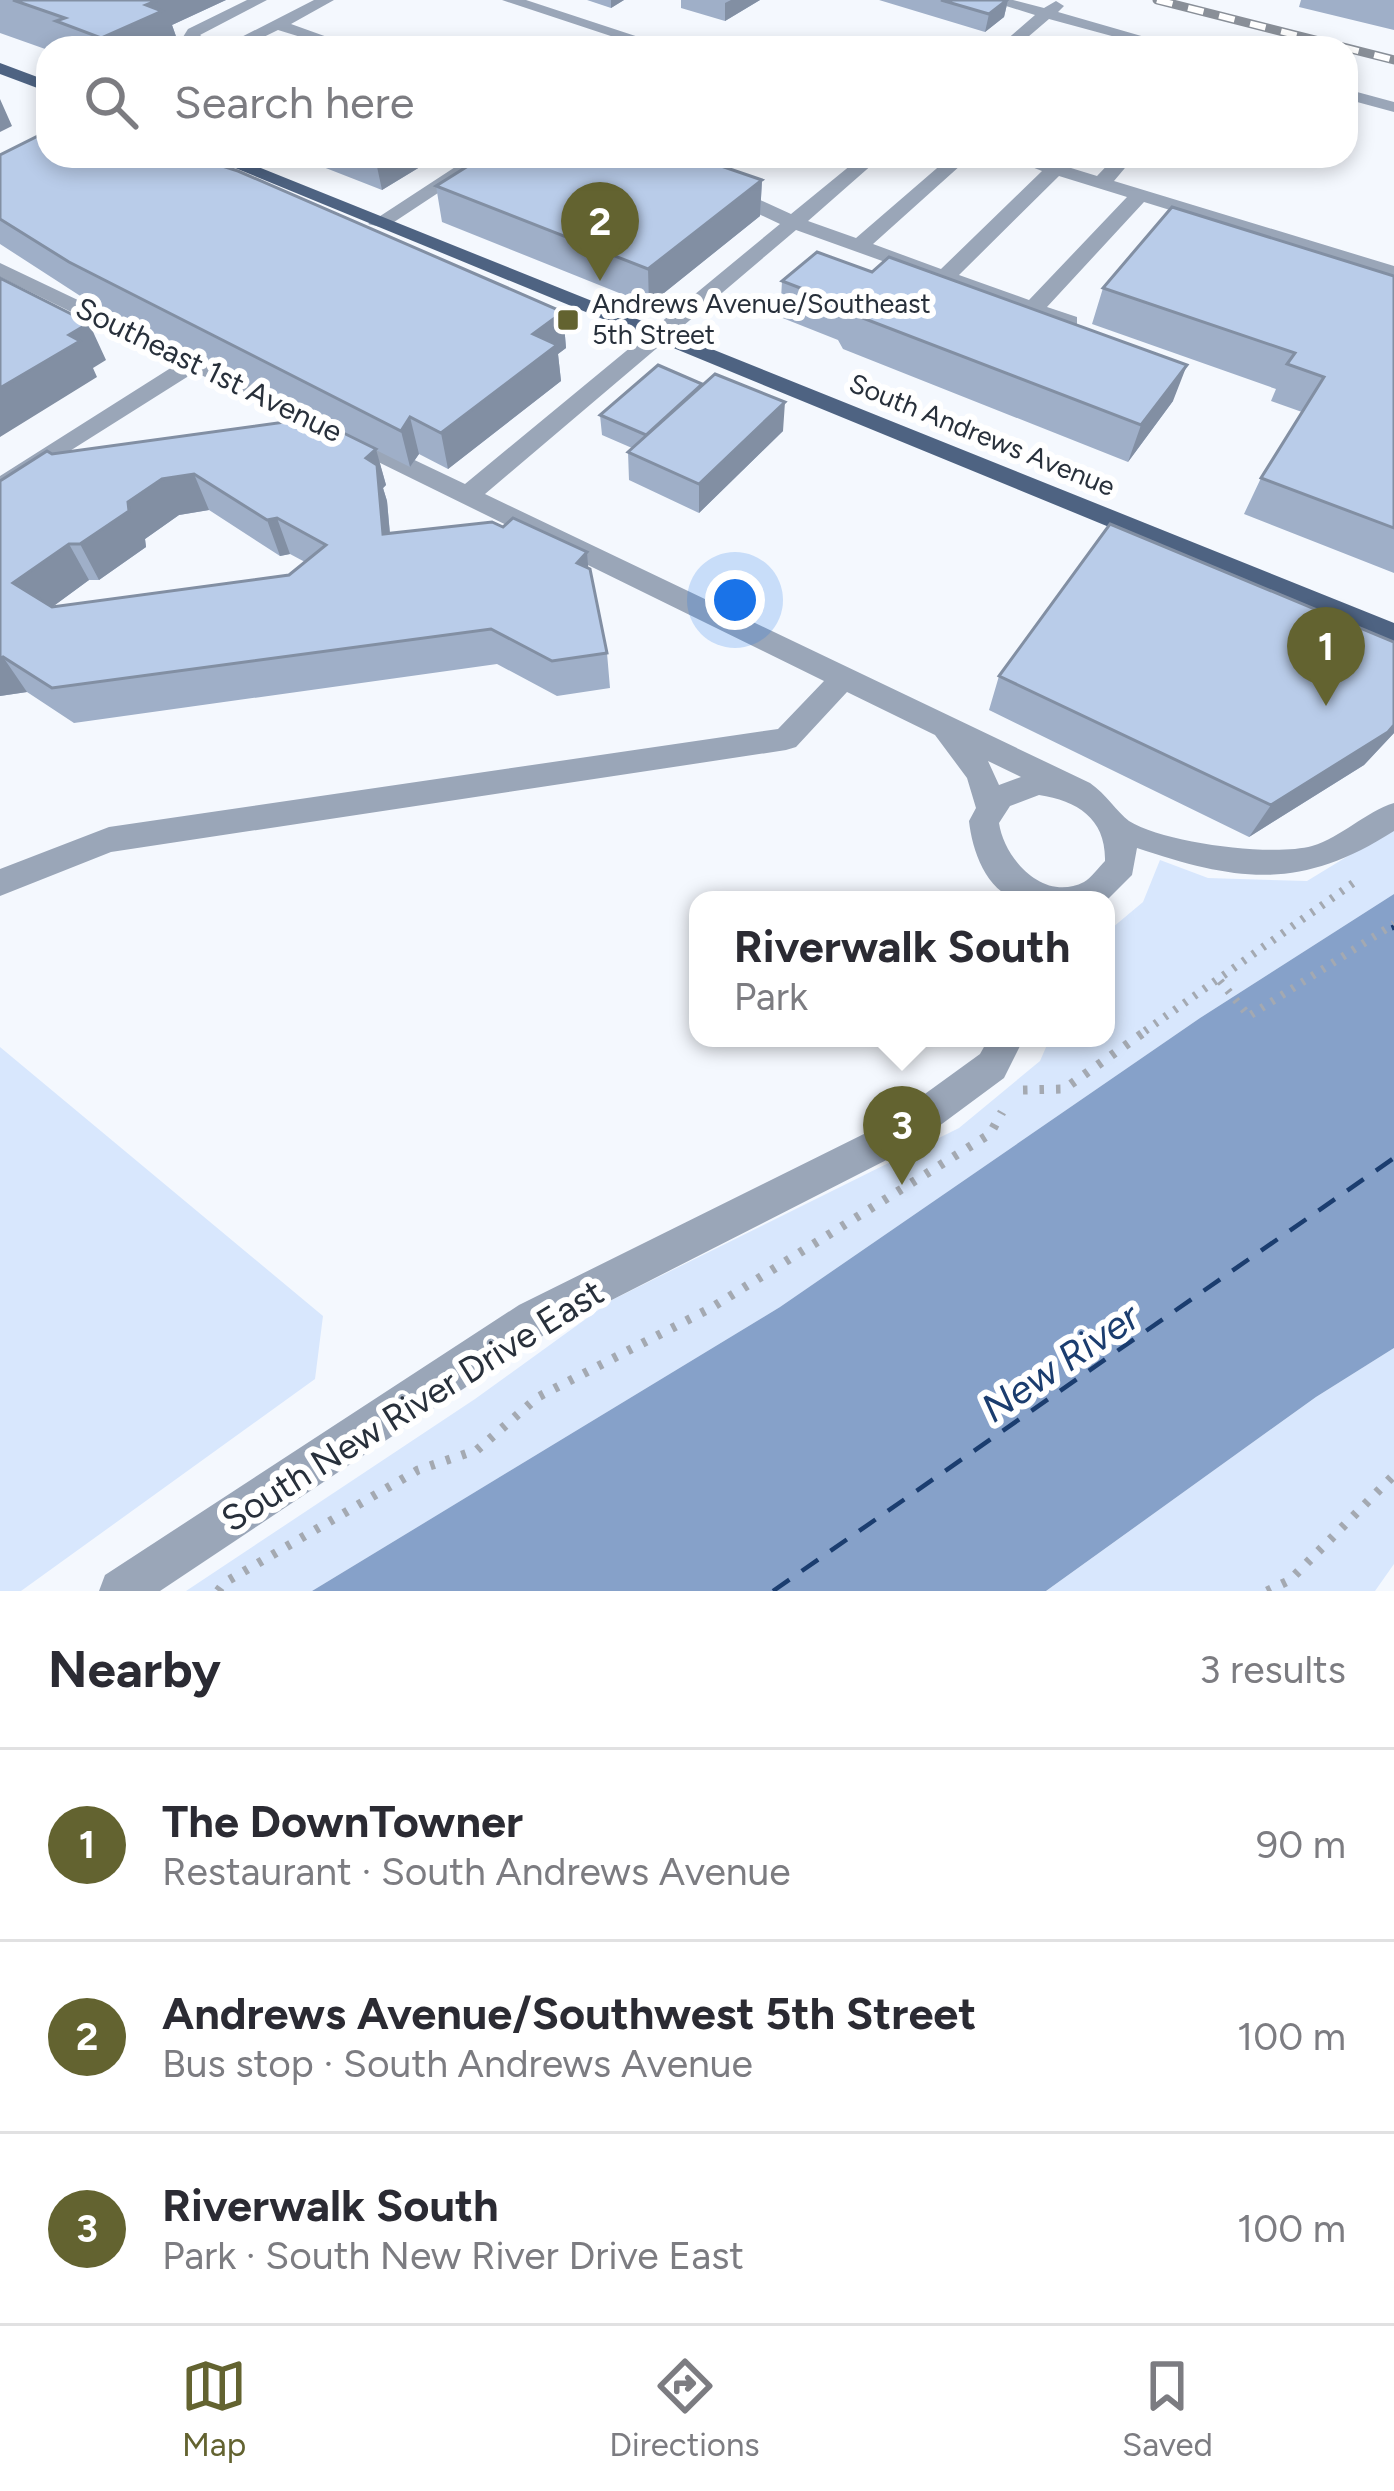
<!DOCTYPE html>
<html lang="en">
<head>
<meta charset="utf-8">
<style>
  :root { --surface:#fff; --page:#f7f7f7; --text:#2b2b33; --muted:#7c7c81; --line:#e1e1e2; --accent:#636330 }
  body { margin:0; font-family:Figtree,sans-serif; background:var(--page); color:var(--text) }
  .you { position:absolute; left:735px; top:600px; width:42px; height:42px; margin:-30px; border:9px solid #fff; border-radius:50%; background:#1a73e8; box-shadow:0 0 0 18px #1a73e833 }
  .badge { display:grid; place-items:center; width:78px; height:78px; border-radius:50%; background:var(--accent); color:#fff; font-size:39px; font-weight:700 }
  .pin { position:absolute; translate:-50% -99px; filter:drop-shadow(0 3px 6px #0008) }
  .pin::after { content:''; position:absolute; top:63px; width:42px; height:36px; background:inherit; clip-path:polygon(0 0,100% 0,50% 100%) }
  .popup { position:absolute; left:689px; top:891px; width:426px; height:156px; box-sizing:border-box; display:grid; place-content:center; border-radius:24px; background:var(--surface); filter:drop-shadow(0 3px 9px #0005); font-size:39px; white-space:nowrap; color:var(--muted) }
  .popup b { font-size:45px; color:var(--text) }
  .popup::after { content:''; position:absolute; left:50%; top:100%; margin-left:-24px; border:24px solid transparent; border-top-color:var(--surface) }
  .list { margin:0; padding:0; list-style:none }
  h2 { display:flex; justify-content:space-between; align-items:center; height:156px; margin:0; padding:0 48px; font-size:51px }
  h2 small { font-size:39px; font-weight:400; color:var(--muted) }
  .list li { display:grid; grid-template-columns:78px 1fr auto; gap:36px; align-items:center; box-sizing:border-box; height:192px; padding:0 48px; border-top:3px solid var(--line) }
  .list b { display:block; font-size:45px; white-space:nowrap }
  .list p { margin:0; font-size:39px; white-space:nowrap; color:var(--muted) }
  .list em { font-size:39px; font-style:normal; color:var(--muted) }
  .icon { flex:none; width:66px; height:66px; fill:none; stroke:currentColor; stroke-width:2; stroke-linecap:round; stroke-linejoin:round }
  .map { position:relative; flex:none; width:1394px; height:1591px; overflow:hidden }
  .search { position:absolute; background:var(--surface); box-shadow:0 6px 18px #0003; left:36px; right:36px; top:36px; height:132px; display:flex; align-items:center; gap:30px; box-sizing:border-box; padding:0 42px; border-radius:36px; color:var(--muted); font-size:45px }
  .sheet { height:732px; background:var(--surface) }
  nav { display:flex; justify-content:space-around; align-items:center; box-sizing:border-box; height:168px; border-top:3px solid var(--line); background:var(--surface); font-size:33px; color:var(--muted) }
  nav a { display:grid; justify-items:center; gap:6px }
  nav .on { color:var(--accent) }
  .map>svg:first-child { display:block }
  .green { fill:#d8e7fd }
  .water { fill:#86a1c9 }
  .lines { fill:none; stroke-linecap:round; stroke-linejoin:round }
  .ferry-far1 { stroke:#1b3d6f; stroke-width:3; stroke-dasharray:9 8; stroke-linecap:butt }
  .ferry { stroke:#1b3d6f; stroke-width:4.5; stroke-dasharray:20 15; stroke-linecap:butt }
  .path-far1 { stroke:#a4a9b1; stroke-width:8; stroke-dasharray:3 9; stroke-linecap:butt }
  .path { stroke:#a4a9b1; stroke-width:9; stroke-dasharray:4.5 12; stroke-linecap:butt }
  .minor { fill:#9aa6b8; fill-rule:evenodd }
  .major { fill:#4e6382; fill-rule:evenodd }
  .rail-casing { stroke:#898f98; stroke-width:9 }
  .rail { stroke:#fff; stroke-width:6; stroke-dasharray:16; stroke-linecap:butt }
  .wall { fill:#9fafc8; fill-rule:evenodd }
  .shaded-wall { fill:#828fa3 }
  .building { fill:#b9cce9; stroke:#828fa3; stroke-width:3; fill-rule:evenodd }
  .poi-dot { fill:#636330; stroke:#fff; stroke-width:4.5 }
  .labels { text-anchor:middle; stroke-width:12; stroke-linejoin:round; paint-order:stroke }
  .far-poi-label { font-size:27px; fill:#28303b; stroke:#fff; text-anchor:start }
  .far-street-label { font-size:27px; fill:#28303b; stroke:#fff }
  .street-label { font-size:30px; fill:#28303b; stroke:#fff }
  .near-street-label { font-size:36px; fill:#28303b; stroke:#fff }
  .near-water-label { font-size:39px; font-style:italic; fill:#1b3d6f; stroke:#fff }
</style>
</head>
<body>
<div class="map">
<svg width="1394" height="1591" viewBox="0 0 1394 1591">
  <rect width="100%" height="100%" fill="#f4f8fe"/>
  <!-- green -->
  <path class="green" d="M1394 828V894L1200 1018 780 1307 312 1591H186L475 1399 612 1300 959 1128 1040 1061 1050 1038H1106V933L1143 902 1160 860 1208 878 1307 881Z
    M0 1047 323 1316 315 1379 21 1591H0Z
    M1394 1348V1564L1375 1591H1046L1316 1397Z"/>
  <!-- water -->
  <path class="water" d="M1394 894V1348L1316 1397 1046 1591H312L780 1307 1200 1018Z"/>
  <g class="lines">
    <!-- ferry-far1 -->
    <path class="ferry-far1" d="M1392 925 1394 930"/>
    <!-- ferry -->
    <path class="ferry" d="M773 1591 1394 1158"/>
    <!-- path-far1 -->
    <path class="path-far1" d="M1220 981 1249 1016 1394 924
      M1145 1031 1359 879"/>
    <!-- path -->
    <path class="path" d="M1023 1090 1064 1089 1150 1028
      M218 1591 224 1583 418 1470 477 1450 538 1397 711 1308 990 1134 1002 1112
      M1267 1591 1290 1580 1394 1475"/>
    <!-- minor -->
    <path class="minor" d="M247 0H267L200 35 218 48H198L183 37 188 29Z
      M314 0H334L291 24 330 38V46L278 30 241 48H220Z
      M502 0H526L672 48H647Z
      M987 0H1013L1044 8 1056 1 1064 6 1058 12 1183 48H1156L1049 19 1015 48H997L1035 15Z
      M1346 89 1394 102V112L1346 99Z
      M472 156H494L385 228 368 224Z
      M862 156H882L808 221 856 238 951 156H971L873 244 941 269 1042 171 1004 156H1032L1097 176 1116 156H1135L1114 181 1394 266V279L1144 202 1047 307 1077 317V327L1069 328 796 230 485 494 1090 783C1106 794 1117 812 1129 821 1164 843 1272 857 1312 846 1342 837 1365 812 1394 803V831C1300 891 1239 882 1137 848L1132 875 1106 901C1081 898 1044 907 1018 900 986 891 972 850 969 821L976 808 967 778 935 735 847 692 796 747 786 750 111 852 0 896V869L109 827 778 729 824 681 195 372 0 495V476L177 364 0 277V263L465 484 780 224 720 196V188H734L791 214ZM1059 176 1127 197 1029 300 959 275ZM988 761 1021 777 999 785ZM1039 795C1078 801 1106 819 1105 861 1099 867 1091 878 1084 882 1043 903 1004 858 999 823L1010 806Z
      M989 1038H1024L1004 1078 908 1149 547 1333 160 1591H99L105 1575 519 1305 882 1125 980 1054Z"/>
    <!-- major -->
    <path class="major" d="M0 63 48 81V92L0 74Z
      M206 156H231L1394 623V644Z"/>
    <defs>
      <path id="rail" d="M1157 0 1394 60"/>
    </defs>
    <!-- rail casing -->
    <use href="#rail" class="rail-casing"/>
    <!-- rail -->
    <use href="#rail" class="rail"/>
  </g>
  <!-- wall -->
  <path class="wall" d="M0 0H226L172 25 178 42 172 45 173 48H48V50L0 33Z
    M587 0H624L611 8Z
    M681 0H760L725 21 681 8Z
    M879 0H1008L1004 17 985 32Z
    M1301 0H1394V30L1299 7Z
    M0 155 563 312 566 348 558 354 561 381 448 469 419 454 410 467 376 450 386 485 383 488 387 501 390 533 503 527 587 552 588 568 607 653 610 688 557 696 497 664 74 723 27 692 0 696V481L52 454 304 427 345 434 85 299 0 244ZM209 510 280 556 290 554 305 562 289 575 52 607 89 580H99L146 547 145 539 179 515Z
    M295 156H438L382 190Z
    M762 180 760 216 649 305 442 222 436 186Z
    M1394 276V573L1244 514 1261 478 1302 412 1271 401 1276 389 1092 324 1103 288Z
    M782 281 1173 401 1128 462 843 349 838 340 780 317Z
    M600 415 783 431 699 513 629 480 628 452 632 448 602 435Z
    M1394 642V733L1364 765 1249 837 989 710 999 676Z"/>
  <!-- shaded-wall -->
  <path class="shaded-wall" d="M143 0H226L172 25 178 42 172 45 173 48H104L101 38Z
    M611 0H624L611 8Z
    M731 0H760L725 21V3Z
    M1008 0 1004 17 985 32 989 14Z
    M0 99 12 126 0 132Z
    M387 156H438L382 190 376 162Z
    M762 180 760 216 649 305 648 269Z
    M563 312 566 348 558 354 561 381 448 469 441 433 533 334Z
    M89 323 106 360 93 368 97 377 0 437V388L69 335Z
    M1187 365 1173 401 1128 462 1141 425Z
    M785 402 783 431 699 513V484Z
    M410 417 419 454 410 467 401 431Z
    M376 449 386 485 383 488 387 501 393 570 366 458Z
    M194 474 209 510 179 515 145 539 146 547 99 580 80 544 128 502 162 479Z
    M277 518 290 554 280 556 267 520Z
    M69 544 89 580 36 619 13 583Z
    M587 552 590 588 577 563Z
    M3 657 27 692 0 696V658Z
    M1394 725V733L1364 765 1249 837 1271 805Z"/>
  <!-- building -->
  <path class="building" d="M13 0H158L146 5 162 11 101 38 56 21 65 18Z
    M941 0H1007L989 14Z
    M48 131V156H191L238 171 563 312 533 334 557 345 441 433 410 417 401 431 69 262 0 219V155Z
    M360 156H387L376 162Z
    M484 156H692L762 180 648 269 436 186Z
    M1172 207 1394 276V528L1261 478 1324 377 1287 364 1295 353 1103 288Z
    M817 252 872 272 889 257 1187 365 1141 425 847 312 842 304 782 281Z
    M0 278 89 323 69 335 80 341 0 388Z
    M658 365 702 384 646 435 600 415Z
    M715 374 785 402 699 484 628 452Z
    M315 419 376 449 366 458 377 465 383 534 492 522 503 527 513 518 587 552 577 563 590 569 607 653 552 661 491 629 52 688 3 657 0 658V481L47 451 52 454 292 421 304 427ZM194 474 267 520 277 518 326 545 289 575 52 607 13 583 69 544H80L129 511 128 502 162 479Z
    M1110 524 1394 642V725L1388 732 1271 805 999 676Z"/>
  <!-- markers -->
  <rect class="poi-dot" x="556" y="308" width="24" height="24" rx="6"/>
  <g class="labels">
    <!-- far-poi labels -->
    <g class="far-poi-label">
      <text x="592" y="313">Andrews Avenue/Southeast<tspan x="592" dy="31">5th Street</tspan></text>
    </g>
    <!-- far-street labels -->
    <g class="far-street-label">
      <text transform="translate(982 435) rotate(22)" y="9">South Andrews Avenue</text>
    </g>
    <!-- street labels -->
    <g class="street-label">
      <text transform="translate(209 370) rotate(26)" y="10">Southeast 1st Avenue</text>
    </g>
    <!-- near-street labels -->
    <g class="near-street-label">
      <text transform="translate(412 1405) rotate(-32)" y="13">South New River Drive East</text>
    </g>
    <!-- near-water labels -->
    <g class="near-water-label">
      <text transform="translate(1060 1362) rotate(-34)" y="14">New River</text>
    </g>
  </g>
</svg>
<div class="you"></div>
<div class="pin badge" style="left:1326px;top:706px">1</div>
<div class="pin badge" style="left:600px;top:281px">2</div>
<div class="pin badge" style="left:902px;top:1185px">3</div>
<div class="popup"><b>Riverwalk South</b>Park</div>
<div class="search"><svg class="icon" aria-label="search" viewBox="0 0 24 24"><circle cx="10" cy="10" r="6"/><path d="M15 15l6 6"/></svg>Search here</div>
</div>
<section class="sheet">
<h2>Nearby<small>3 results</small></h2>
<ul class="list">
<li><span class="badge">1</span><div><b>The DownTowner</b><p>Restaurant · South Andrews Avenue</p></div><em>90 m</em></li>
<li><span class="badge">2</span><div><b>Andrews Avenue/Southwest 5th Street</b><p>Bus stop · South Andrews Avenue</p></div><em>100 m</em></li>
<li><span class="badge">3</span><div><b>Riverwalk South</b><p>Park · South New River Drive East</p></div><em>100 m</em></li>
</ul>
</section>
<nav>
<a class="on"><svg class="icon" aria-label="map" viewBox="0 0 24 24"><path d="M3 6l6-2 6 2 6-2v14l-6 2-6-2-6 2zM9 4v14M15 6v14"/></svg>Map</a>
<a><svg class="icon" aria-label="directions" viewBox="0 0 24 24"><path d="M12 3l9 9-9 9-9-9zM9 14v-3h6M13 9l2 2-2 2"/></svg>Directions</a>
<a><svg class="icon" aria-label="saved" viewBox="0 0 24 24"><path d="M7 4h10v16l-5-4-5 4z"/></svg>Saved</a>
</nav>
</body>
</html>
